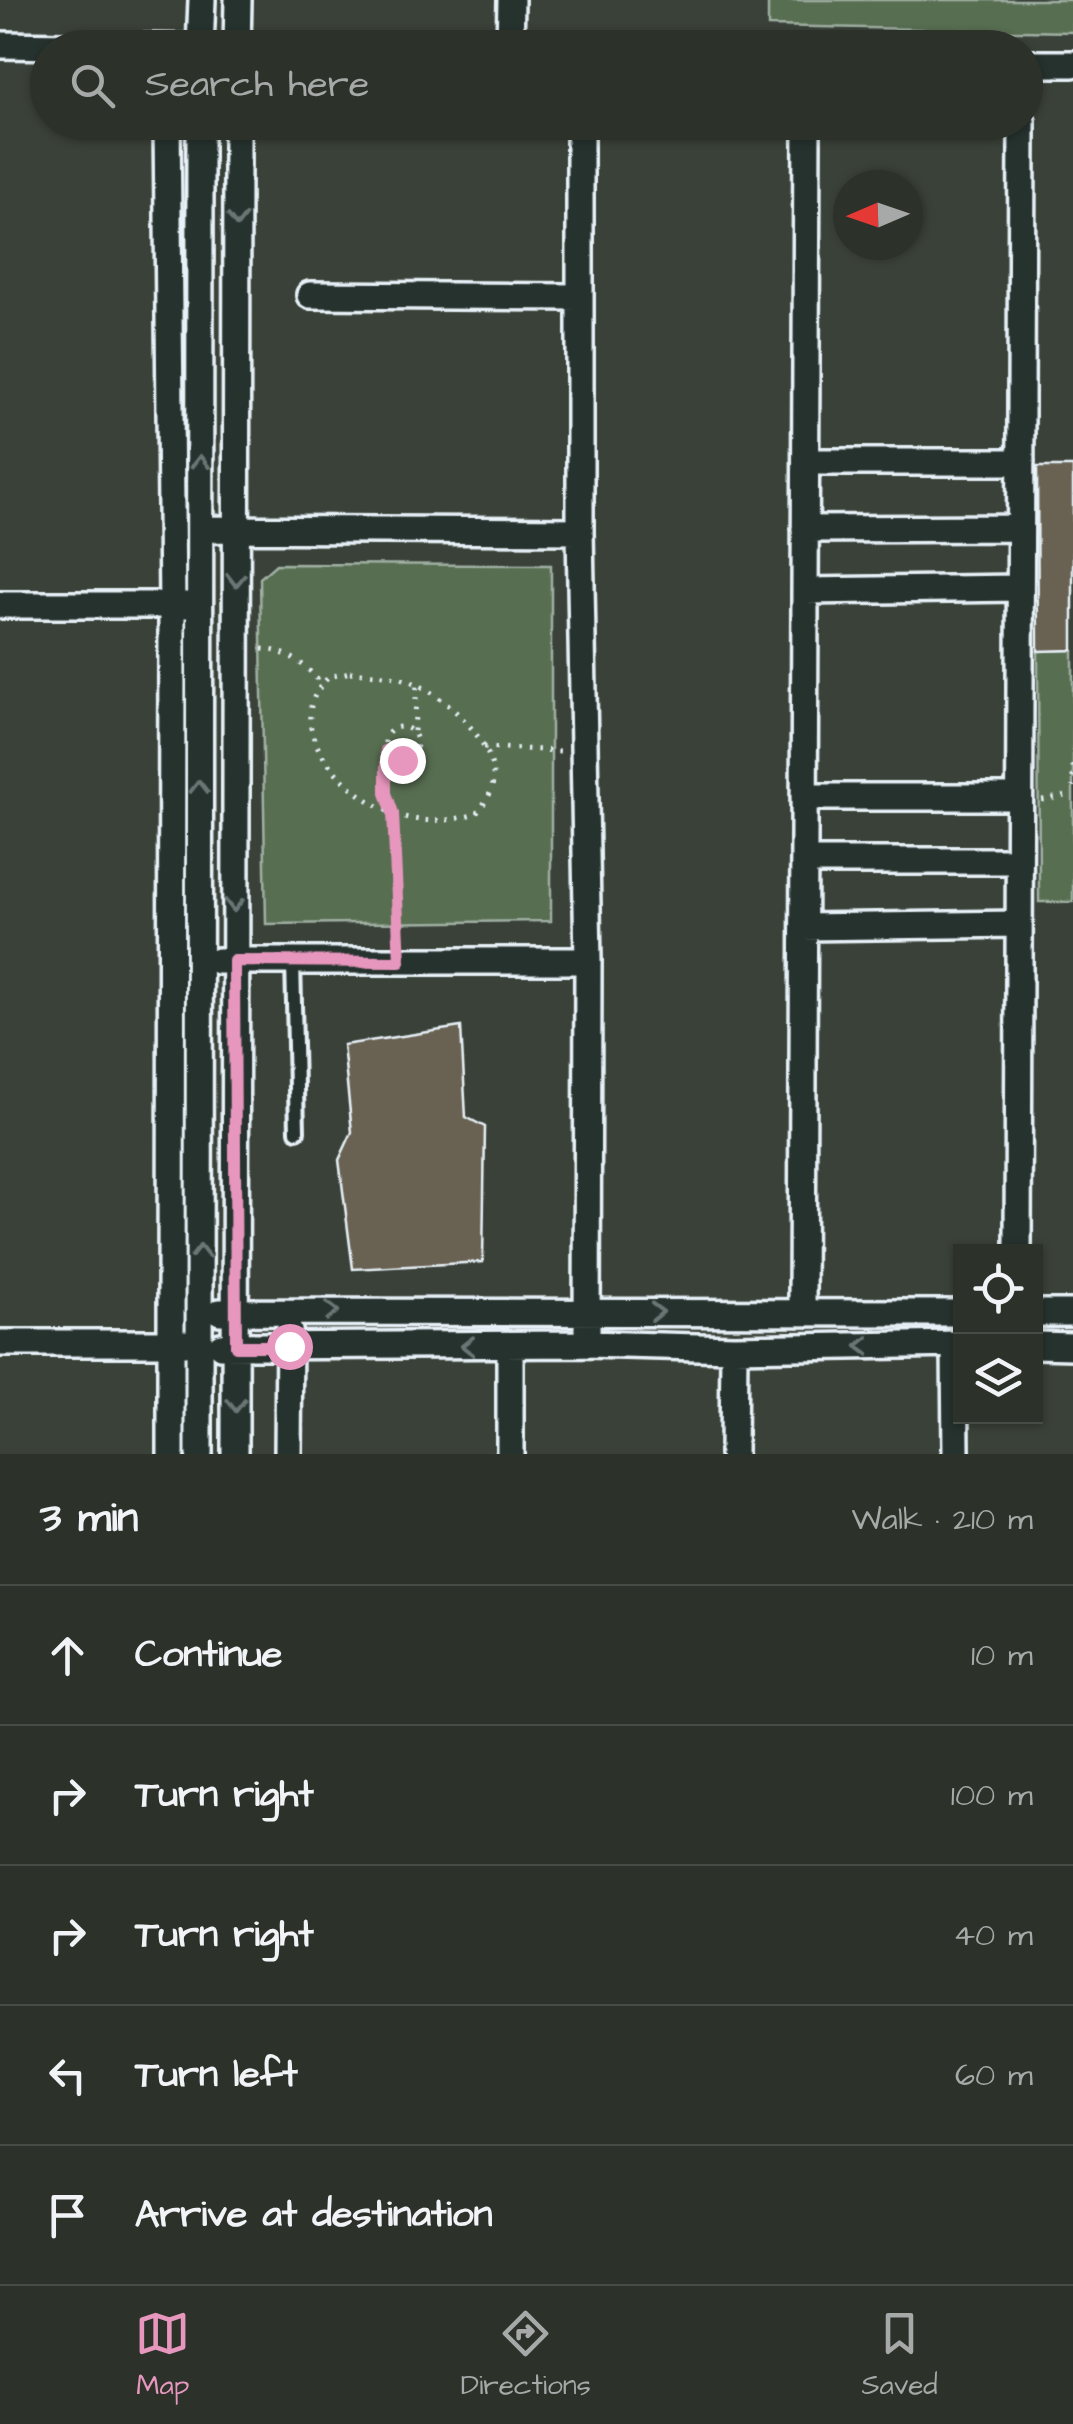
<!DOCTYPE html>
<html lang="en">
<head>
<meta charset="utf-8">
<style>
  :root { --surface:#2c312a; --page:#383d36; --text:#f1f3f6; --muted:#a6a9a8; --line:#484c47; --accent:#e797bd }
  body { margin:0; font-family:"Architects Daughter",sans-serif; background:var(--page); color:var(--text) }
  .controls { position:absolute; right:30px; bottom:30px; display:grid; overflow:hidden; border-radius:0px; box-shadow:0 2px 8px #0004 }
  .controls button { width:90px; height:90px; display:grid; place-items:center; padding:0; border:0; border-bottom:2px solid var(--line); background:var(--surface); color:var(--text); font:50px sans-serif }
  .compass { position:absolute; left:833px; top:170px; width:90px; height:90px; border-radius:50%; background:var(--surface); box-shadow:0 2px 8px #0004; rotate:268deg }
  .stop { position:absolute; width:30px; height:30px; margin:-22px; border:8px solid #e797bd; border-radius:50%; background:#fff }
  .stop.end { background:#e797bd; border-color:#fff; box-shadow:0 2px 10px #0008 }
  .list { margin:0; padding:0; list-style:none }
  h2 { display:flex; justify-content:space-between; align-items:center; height:130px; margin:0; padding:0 40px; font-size:42px }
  h2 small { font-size:32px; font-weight:400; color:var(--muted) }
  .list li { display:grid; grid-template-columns:65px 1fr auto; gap:30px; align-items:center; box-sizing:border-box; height:140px; padding:0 40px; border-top:2px solid var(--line) }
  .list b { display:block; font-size:38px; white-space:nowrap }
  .list em { font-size:32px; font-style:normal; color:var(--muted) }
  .icon { flex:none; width:55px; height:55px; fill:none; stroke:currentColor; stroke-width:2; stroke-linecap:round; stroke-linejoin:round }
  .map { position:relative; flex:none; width:1073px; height:1454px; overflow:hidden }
  .search { position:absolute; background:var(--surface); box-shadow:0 2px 8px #0004; left:30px; right:30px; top:30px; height:110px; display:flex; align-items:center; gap:25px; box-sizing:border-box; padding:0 35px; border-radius:55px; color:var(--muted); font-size:38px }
  .sheet { height:830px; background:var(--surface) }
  nav { display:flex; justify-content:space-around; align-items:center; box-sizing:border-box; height:140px; border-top:2px solid var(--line); background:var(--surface); font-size:28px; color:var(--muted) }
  nav a { display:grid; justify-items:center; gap:5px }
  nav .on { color:var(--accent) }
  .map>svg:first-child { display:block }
  .green { fill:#596e51; stroke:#a0b0a4; stroke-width:2.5 }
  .building { fill:#696252; stroke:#e8f1f8; stroke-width:2.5 }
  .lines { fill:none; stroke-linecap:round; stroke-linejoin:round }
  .lane-casing { stroke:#e8f1f8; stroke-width:20 }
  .street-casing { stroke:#e8f1f8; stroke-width:32 }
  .path { stroke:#e8f1f8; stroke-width:5; stroke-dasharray:2.5 8; stroke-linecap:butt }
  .lane { stroke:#26332d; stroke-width:12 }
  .street { stroke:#26332d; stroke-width:25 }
  .oneway { stroke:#6a7674 }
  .route { stroke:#e797bd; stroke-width:12 }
</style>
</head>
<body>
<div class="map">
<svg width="1073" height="1454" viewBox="0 0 1073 1454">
  <rect width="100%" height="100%" fill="#3a4138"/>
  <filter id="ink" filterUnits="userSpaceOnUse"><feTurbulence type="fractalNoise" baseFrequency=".01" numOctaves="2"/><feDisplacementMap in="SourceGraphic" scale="20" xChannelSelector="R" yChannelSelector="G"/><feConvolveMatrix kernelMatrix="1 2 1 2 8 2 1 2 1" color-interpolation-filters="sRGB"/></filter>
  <g filter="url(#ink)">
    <!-- green -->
    <path class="green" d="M768 0H1073V32L768 26Z
      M276 564 551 565V921L266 924 260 578Z
      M1073 650V902H1039L1038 651Z"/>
    <!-- building -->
    <path class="building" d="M1037 467H1073V650L1038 651Z
      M461 1027 466 1117 485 1127 483 1262 353 1269 339 1160 352 1132 343 1045Z"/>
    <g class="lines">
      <defs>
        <path id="lane" d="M293 961 297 1131"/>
        <path id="street" d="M0 45 204 48
          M200 48 202 0
          M237 48 238 0
          M510 48 511 0
          M1026 64H1073
          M580 122V531L588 961 587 1344
          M310 295 580 297
          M806 462H1021
          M200 529 580 531
          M805 529 1020 528
          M805 591 1020 588
          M0 605H189
          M804 797H1019
          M804 861H1019
          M804 927 1019 924
          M218 961H588
          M1018 1252 1022 122
          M802 1310 807 122
          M220 1312 960 1313
          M1036 1313H1073
          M0 1343H171L172 605 167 122
          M955 1344 956 1454
          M1036 1345 1073 1346
          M221 1346 587 1344 734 1348 960 1344
          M510 1346V1454
          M171 1454V1343H184
          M199 1454 200 122
          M235 1454 237 122
          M288 1454 289 1331
          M733 1454 734 1348"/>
      </defs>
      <!-- lane casing -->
      <use href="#lane" class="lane-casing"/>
      <!-- street casing -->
      <use href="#street" class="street-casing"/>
      <!-- path -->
      <path class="path" d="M262 649C286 650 307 665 321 684
        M350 672C371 674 392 674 412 682 445 696 502 746 492 787 490 797 482 806 476 814 448 822 420 824 392 813 345 793 276 726 329 677Z
        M385 743a16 16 0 1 1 32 0a16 16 0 1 1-32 0Z
        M414 731 417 684
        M484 747 561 751
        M386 750 387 793 393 813 399 936
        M1073 765V787
        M1042 800 1073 795"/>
      <!-- lane -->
      <use href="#lane" class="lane"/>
      <!-- street -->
      <use href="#street" class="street"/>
    </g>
    <!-- one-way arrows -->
    <defs><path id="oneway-chevron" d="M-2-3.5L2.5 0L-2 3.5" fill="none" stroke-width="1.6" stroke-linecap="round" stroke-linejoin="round" transform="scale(2.5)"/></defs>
    <g class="oneway">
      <use href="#oneway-chevron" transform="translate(237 220) rotate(90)"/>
      <use href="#oneway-chevron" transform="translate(200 462) rotate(-90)"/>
      <use href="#oneway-chevron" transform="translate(236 580) rotate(91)"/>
      <use href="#oneway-chevron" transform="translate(199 787) rotate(-90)"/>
      <use href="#oneway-chevron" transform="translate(234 905) rotate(90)"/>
      <use href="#oneway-chevron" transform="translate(200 1252) rotate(-90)"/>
      <use href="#oneway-chevron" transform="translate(332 1311)"/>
      <use href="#oneway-chevron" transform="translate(657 1312) rotate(-1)"/>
      <use href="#oneway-chevron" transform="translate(468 1346) rotate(-180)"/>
      <use href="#oneway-chevron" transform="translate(863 1346) rotate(179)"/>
      <use href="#oneway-chevron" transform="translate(236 1405) rotate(90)"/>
    </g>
  </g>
  <g class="lines" filter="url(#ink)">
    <!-- route -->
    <path class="route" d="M289 1346H236L234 961 400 962 393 813 386 793V750L390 756 402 760"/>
  </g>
</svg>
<div class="controls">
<button><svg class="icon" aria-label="locate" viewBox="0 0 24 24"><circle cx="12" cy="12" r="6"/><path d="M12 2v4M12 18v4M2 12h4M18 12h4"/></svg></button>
<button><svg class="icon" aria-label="layers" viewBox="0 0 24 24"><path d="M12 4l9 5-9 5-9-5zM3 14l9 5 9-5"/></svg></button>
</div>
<svg class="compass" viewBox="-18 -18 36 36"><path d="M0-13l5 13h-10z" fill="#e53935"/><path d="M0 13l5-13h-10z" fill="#a6a9a8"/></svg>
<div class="stop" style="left:289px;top:1346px"></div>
<div class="stop end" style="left:402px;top:760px"></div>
<div class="search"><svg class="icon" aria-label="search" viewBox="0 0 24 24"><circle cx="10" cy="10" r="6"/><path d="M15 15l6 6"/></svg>Search here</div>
</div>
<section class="sheet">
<h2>3 min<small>Walk · 210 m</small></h2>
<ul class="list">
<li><svg class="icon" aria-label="ahead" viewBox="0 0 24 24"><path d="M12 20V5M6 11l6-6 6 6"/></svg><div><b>Continue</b></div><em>10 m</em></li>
<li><svg class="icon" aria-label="right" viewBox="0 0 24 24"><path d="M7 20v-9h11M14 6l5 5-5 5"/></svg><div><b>Turn right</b></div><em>100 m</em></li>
<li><svg class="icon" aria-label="right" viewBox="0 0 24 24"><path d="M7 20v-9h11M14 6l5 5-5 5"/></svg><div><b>Turn right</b></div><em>40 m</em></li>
<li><svg class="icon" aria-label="left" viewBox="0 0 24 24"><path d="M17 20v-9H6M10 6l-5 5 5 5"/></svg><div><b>Turn left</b></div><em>60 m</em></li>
<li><svg class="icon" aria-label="arrive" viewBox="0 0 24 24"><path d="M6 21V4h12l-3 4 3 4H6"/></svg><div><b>Arrive at destination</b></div></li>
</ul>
</section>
<nav>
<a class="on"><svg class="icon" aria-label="map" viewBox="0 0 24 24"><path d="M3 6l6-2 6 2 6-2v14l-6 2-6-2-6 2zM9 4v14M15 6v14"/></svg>Map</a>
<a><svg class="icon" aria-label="directions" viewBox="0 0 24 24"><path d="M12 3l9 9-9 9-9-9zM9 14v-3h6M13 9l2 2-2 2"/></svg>Directions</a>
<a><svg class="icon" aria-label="saved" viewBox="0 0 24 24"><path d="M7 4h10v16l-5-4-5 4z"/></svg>Saved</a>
</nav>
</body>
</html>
